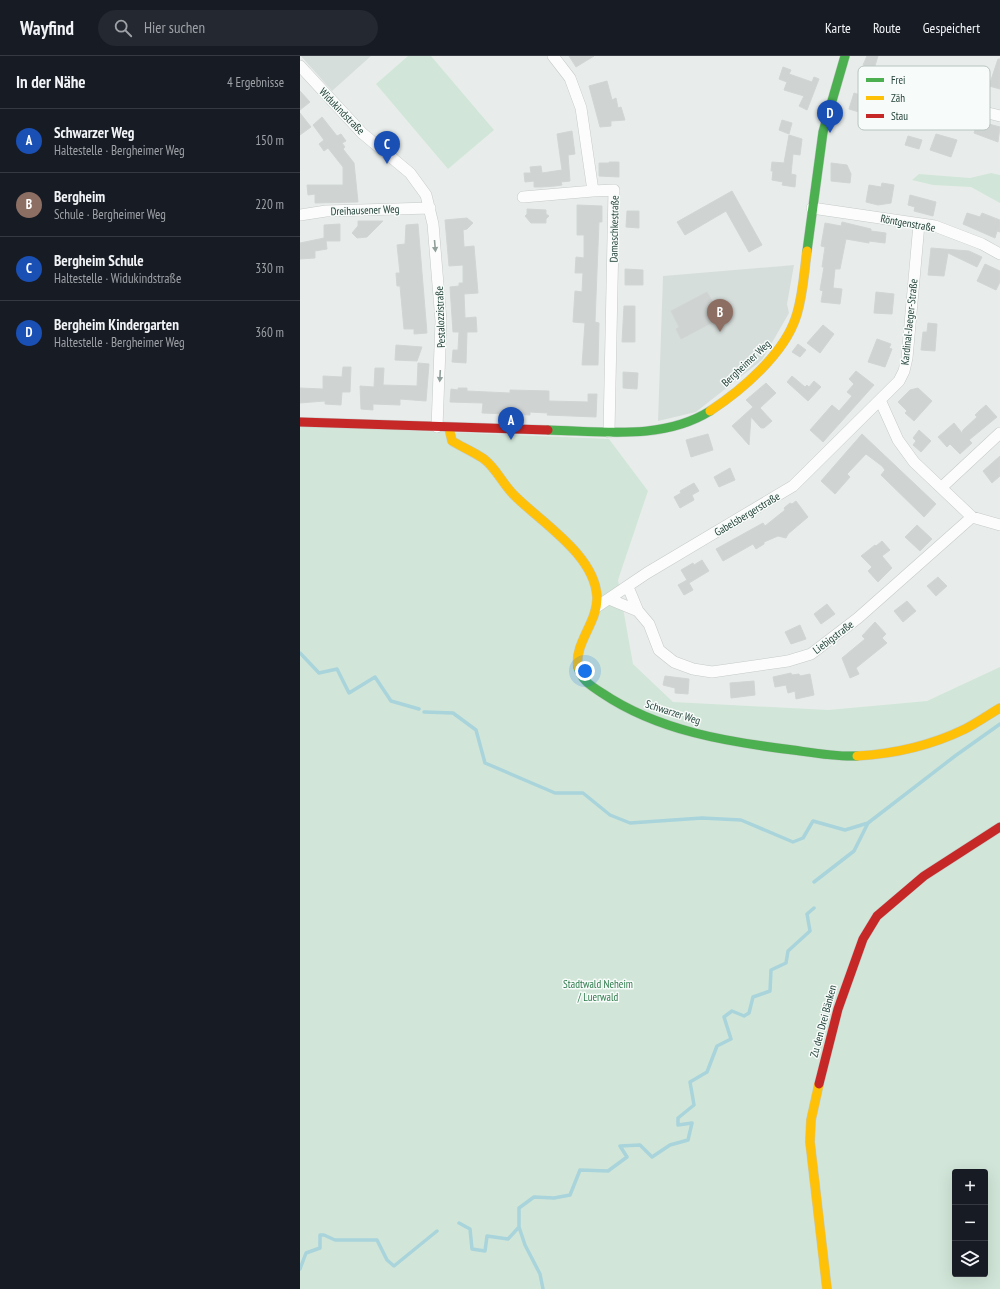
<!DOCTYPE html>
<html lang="de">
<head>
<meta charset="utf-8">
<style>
  :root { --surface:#171b24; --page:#242831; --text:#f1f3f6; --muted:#9ea1a6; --line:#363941; --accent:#d93025 }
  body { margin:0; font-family:"PT Sans Narrow",sans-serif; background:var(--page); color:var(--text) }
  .controls { position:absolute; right:12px; bottom:12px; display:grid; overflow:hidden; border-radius:4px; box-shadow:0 4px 16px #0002 }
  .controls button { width:36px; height:36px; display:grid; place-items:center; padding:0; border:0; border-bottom:1px solid var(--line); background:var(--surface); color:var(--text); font:20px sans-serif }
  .you { position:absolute; left:285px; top:615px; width:14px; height:14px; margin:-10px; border:3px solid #fff; border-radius:50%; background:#1a73e8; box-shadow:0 0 0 6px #1a73e833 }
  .badge { display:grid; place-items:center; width:26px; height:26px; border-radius:50%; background:var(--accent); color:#fff; font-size:13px; font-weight:700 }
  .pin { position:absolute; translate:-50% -33px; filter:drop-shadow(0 1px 2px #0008) }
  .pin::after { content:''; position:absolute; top:21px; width:14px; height:12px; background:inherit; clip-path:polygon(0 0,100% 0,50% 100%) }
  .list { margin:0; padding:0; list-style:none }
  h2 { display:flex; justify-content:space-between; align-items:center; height:52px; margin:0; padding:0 16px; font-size:17px }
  h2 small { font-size:13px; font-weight:400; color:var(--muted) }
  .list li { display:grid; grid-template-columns:26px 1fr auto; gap:12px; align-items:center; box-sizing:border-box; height:64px; padding:0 16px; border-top:1px solid var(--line) }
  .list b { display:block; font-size:15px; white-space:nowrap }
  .list p { margin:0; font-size:13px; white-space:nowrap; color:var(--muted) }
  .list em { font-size:13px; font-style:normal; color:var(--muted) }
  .icon { flex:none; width:22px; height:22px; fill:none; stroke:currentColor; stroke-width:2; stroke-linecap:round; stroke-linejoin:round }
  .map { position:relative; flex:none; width:700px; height:1233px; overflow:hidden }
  header { display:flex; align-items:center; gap:24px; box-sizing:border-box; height:56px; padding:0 20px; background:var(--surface); border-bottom:1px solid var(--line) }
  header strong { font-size:19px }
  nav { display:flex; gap:22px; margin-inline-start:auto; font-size:14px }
  .search { width:280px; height:36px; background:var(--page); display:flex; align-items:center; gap:10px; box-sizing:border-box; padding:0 14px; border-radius:22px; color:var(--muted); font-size:15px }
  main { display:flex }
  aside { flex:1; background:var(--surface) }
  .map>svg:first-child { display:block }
  .built { fill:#d6dedb }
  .green { fill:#d1e6d8; fill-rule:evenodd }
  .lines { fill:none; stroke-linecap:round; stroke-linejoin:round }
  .stream { stroke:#a9d4db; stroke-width:3.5 }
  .building { fill:#cfd4d2; stroke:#d1d6d4 }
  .street-casing { stroke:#c5cac8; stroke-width:12 }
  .fast-casing { stroke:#c3cbc8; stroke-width:10 }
  .slow-casing { stroke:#c3cbc8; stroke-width:10 }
  .jam-casing { stroke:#c3cbc8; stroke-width:10 }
  .street { stroke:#fcfcfc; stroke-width:11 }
  .fast { stroke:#4caf50; stroke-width:9 }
  .slow { stroke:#ffc107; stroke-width:9 }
  .jam { stroke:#c62828; stroke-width:9 }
  .oneway { fill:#909f9b }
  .labels { text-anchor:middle; stroke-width:3; stroke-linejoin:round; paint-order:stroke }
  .street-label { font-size:11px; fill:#24423a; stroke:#f7fbf9 }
  .park-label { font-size:11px; fill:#2d7a4b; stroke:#f7fbf9 }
  .key { fill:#f7fbf9; stroke:#b8c4c0; stroke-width:1 }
  .key-label { font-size:11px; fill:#24423a }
</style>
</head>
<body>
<header>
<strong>Wayfind</strong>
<div class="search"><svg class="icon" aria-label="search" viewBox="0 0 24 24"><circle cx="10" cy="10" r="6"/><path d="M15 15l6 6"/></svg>Hier suchen</div>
<nav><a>Karte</a><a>Route</a><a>Gespeichert</a></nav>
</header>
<main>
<aside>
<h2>In der Nähe<small>4 Ergebnisse</small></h2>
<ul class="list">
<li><span class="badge" style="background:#1a4fb4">A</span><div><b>Schwarzer Weg</b><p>Haltestelle · Bergheimer Weg</p></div><em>150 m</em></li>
<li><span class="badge" style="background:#8d6e63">B</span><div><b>Bergheim</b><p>Schule · Bergheimer Weg</p></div><em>220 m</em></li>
<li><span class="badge" style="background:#1a4fb4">C</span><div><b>Bergheim Schule</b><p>Haltestelle · Widukindstraße</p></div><em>330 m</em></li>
<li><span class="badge" style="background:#1a4fb4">D</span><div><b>Bergheim Kindergarten</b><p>Haltestelle · Bergheimer Weg</p></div><em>360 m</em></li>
</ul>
</aside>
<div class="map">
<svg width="700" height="1233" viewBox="0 0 700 1233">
  <rect width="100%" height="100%" fill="#e8edeb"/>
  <!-- built -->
  <path class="built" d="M1 0H71L32 35Z
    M494 209 487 248 489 257 462 304 396 356 358 365 363 220Z"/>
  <!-- green -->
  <path class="green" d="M108 0H131L194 74 148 113 76 28Z
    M691 117 700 119V147L671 131 633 129 612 124 619 118 670 122Z
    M0 370 309 383 348 435 318 524 333 608 373 646 528 654 627 645 700 611V1233H0ZM655 1116H685V1218H655Z"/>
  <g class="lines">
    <!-- stream -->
    <path class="stream" d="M0 597 19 617 37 613 49 637 75 621 91 645 119 653
      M124 656 153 657 176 674 185 707 255 737H283L310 759 330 767 402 762 441 764 493 786 503 782 513 765 545 774 568 767 655 700 700 668
      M514 826 554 795 568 767
      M159 1167 170 1173 172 1193 185 1195 187 1180 208 1183 219 1171V1152L234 1141 254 1142 270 1139 280 1114 308 1115 327 1101 320 1090 340 1089 352 1101 370 1089 388 1084 392 1067 378 1069V1062L394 1049 390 1026 407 1016 417 990 431 983 424 961 432 955 444 960 449 957 453 941 470 935 471 914 486 907 488 895 510 875 507 858 514 852
      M219 1171 225 1189 240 1218 243 1233
      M0 1213 6 1197 20 1192V1179H24L35 1184H77L87 1204 94 1210 137 1175"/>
  </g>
  <!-- building -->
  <path class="building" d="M269 0H294L276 11Z
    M567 0H578L574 13 563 9Z
    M698 3H700V33L689 30Z
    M483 11 491 14 489 18 512 26 514 21 519 23 507 54 499 50 504 40 484 34 487 26 479 23Z
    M307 25 312 44 316 42 318 52 321 51 325 64 311 65V70L300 71 289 30Z
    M0 35 10 46 0 54Z
    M565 35 575 38 569 59 549 53 554 37 564 40Z
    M0 57 11 71 0 79Z
    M22 61 37 80 41 78 46 85 42 87 45 91 43 93 54 107 58 146 15 147V138L8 139 7 129H43V111L28 92 24 95 19 88 24 84 13 69Z
    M482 64 492 67 489 78 479 74Z
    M678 65 700 71 698 86 674 77Z
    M272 75 275 98 268 99 270 125 261 126 262 129 255 130 241 131H234V125L225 126 224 117H231L230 111 241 110 242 117 262 114 257 78Z
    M636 78 657 84 651 101 630 94Z
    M489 79 502 83 500 99 493 98 491 118 496 119 495 131 482 129 483 126 472 124 473 115H471L472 106 484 107Z
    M608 80 622 84 619 93 605 89Z
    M309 106H319V121L299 120V107H309Z
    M531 107 547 109 551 118 550 127 531 125Z
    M582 127 594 129 591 147 578 149 566 146 569 129 581 131Z
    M432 135 462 189 449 196 426 155 385 179 377 166Z
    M610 139 636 146 633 160 614 155 615 151 608 149Z
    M277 149 302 150V166H299L295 266 299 267 298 309H282L285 267 273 266 275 235 282 236 283 217H275L276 201 284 202V179H277Z
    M227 153 246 154V158L249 160 246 163V167H231L225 160 227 158Z
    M327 155H339V172L326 171Z
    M667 157 680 161 682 157 700 164V176L697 175 695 182 663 168Z
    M167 162 173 167 167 173 163 174 164 191 174 190 178 237 164 238 165 262 176 261 177 276H167L166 307 152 306 153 294H158L159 276H153L150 231 159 230V227H163V209L149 210 145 164Z
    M58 165H83L67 181 57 182 52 177 58 170Z
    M542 166 571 173V175L586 177 585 187 569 185V187L546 183 540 213H535L533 232 542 233 540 248 521 246 523 235 520 234 524 211H522L525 191 521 190 525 167 541 170Z
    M40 168V185H26L27 193 15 195V202L0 203V187L24 182V169Z
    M118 168 127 277 114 278V273H104L100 230H97L96 217H100L97 189 105 188 106 169Z
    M631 192 669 195 682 201 677 211 648 197 644 220 628 219Z
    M685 208 700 215V226L696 234 677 225Z
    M325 213 343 214V229H325Z
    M407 236 416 252 425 247 430 257 381 283 376 273 379 271 371 255Z
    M576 236 594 238 592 258 574 257Z
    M324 250H335V286H322Z
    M628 267 637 268 635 295 621 294 623 276H627Z
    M523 269 534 278 520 297 507 287Z
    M577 283 591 288 589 292 592 293 585 311 568 306Z
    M498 288 506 294 500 301 492 296Z
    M96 289 122 291 117 305 95 304Z
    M118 307 129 308 126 345 100 343V349L73 348V354L61 353 60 330 74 331 75 312H84L83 329 117 330Z
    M43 311H51L50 336H42L41 349 25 348V345L0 347V332L23 333V320L42 321Z
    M556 315 574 329 523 386 510 374 532 349 539 355 552 340 547 336 554 328 549 323Z
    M323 316 338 317 337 333 323 332Z
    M492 320 505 331 507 329 509 331 514 325 521 331 508 345 487 326Z
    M466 327 476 337 460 352 472 365 464 372H461L451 361 449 389 432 370 453 351 446 344Z
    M158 332H167V335L210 337V334L249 335V345L288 346V338H297L296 361 247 359 248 357 230 356V359L182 357 183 347 150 346 151 333 158 334Z
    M618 332 632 345 614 365 605 357 607 355 598 346 610 334Z
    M686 349 697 361 669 384 672 387 660 398 650 388 647 391 638 381 654 367 662 377 663 374 677 361 675 359 679 355Z
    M619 374 631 385 621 396 613 389 616 385 613 382Z
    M408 378 413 394 391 401 386 384Z
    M562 378 636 448 624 461 581 419 585 414 582 410 566 398 547 418 550 421 535 438 521 425Z
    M700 400V420L692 427 683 415Z
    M430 412 435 424 419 431 414 421Z
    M394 427 399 435 392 439 394 444 380 452 374 441 381 437 380 435Z
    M496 445 508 461 488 478 486 482 478 480 464 486V488L456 493 453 488 423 505 416 493 463 467 465 470 485 454 484 452 490 447 492 448Z
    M617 469 632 483 620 495 605 481Z
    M582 485 590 494 582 500 592 512 578 526 568 515 572 511 561 500 575 489 576 490Z
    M402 504 409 515 389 527 393 534 384 539 378 529 387 524 381 514 393 507 394 509Z
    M638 521 647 530 636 540 627 530Z
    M607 545 616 555 603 566 594 555Z
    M527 548 535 558 521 568 514 558Z
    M575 566 586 578 582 582 587 587 556 612 559 618 550 622 542 602 565 583 562 580Z
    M500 569 506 583 491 588 485 576Z
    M491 617 492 619 499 618 500 620 510 618 514 639 496 643 495 635 488 637 486 629 475 631 473 621Z
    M365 620 389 623 388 638 375 637V632L363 629Z
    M454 625 455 639 431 642 430 627Z"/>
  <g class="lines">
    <defs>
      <path id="street" d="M253 0 270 22 281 52 293 135 314 134 309 376
        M0 10 62 77 110 117 126 139 133 168 141 265 137 371
        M684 56 700 60
        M223 141 293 135
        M512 152 635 170 682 188 700 198
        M0 159 26 155 130 152
        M580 344 598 384 614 406 672 461 700 469
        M642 431 700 377
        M328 531 338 555 349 568 359 594 374 606 393 613 412 616 488 605 511 598 558 562 672 461
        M309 543 338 555
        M298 550 347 517 493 430 599 325 604 315 607 302 619 168"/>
      <path id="fast" d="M507 195 523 76 545 0
        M248 374C301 375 362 385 410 355
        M278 611C281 624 291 630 302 637 358 675 428 686 493 694 514 697 536 701 557 700"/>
      <path id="slow" d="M410 355C442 334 484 298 496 261 503 240 504 217 507 195
        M149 372 152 385C162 391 174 396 184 403 197 413 203 429 215 440 242 467 295 499 297 541 298 566 274 587 278 611
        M557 700C593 698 632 689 665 673 677 667 688 659 700 652
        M519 1028 511 1064 510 1086 527 1233"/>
      <path id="jam" d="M0 366 248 374
        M519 1028 538 953 563 883 577 860 624 820 700 771"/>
    </defs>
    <!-- street casing -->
    <use href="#street" class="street-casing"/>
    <!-- fast casing -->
    <use href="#fast" class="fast-casing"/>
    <!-- slow casing -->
    <use href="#slow" class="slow-casing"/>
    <!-- jam casing -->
    <use href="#jam" class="jam-casing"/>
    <!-- street -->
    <use href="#street" class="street"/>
    <!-- fast -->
    <use href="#fast" class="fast"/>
    <!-- slow -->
    <use href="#slow" class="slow"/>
    <!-- jam -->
    <use href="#jam" class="jam"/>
  </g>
  <!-- one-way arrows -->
  <defs><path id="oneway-solid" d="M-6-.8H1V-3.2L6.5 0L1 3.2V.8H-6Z"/></defs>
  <g class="oneway">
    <use href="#oneway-solid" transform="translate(135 190) rotate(85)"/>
    <use href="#oneway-solid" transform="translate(140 320) rotate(93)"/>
  </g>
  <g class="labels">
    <!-- street labels -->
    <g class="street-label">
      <text transform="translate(42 55) rotate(46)" y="4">Widukindstraße</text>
      <text transform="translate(65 154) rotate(-2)" y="4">Dreihausener Weg</text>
      <text transform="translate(608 167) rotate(10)" y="4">Röntgenstraße</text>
      <text transform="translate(314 173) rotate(-89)" y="4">Damaschkestraße</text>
      <text transform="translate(140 261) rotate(-92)" y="4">Pestalozzistraße</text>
      <text transform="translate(609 266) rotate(-84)" y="4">Kardinal-Jaeger-Straße</text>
      <text transform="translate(446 307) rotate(-43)" y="4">Bergheimer Weg</text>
      <text transform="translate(447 458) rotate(-31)" y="4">Gabelsbergerstraße</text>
      <text transform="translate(533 581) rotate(-37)" y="4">Liebigstraße</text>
      <text transform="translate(373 656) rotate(18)" y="4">Schwarzer Weg</text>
      <text transform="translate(523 965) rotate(-75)" y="4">Zu den Drei Bänken</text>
    </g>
    <!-- park labels -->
    <g class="park-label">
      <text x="298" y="932">Stadtwald Neheim<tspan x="298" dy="13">/ Luerwald</tspan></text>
    </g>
  </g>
  <!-- legend -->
  <rect x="558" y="10" width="132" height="64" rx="6" class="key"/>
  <rect x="566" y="22" width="18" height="4" fill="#4caf50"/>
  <rect x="566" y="40" width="18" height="4" fill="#ffc107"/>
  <rect x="566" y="58" width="18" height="4" fill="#c62828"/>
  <g class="key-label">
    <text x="591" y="28">Frei</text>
    <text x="591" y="46">Zäh</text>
    <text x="591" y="64">Stau</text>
  </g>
</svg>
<div class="controls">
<button>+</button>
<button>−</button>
<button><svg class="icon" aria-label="layers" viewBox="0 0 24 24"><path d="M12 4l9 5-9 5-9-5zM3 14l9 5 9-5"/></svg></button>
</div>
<div class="you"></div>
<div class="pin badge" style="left:211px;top:384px;background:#1a4fb4">A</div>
<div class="pin badge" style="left:420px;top:276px;background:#8d6e63">B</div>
<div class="pin badge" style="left:87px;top:108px;background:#1a4fb4">C</div>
<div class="pin badge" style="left:530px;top:77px;background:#1a4fb4">D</div>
</div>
</main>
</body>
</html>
